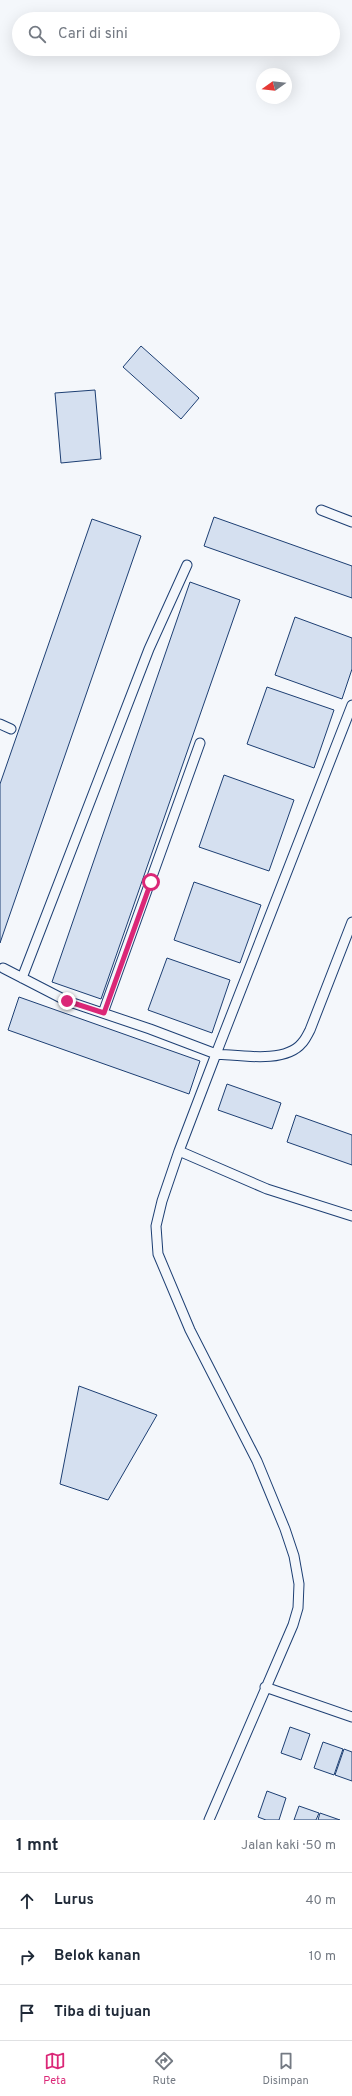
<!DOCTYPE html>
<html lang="id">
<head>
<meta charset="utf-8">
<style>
  :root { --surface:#fff; --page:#f6f6f7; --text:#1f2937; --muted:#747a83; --line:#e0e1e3; --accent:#db2777 }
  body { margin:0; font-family:Overpass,sans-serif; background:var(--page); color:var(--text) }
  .compass { position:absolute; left:256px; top:68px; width:36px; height:36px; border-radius:50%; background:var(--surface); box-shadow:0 4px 16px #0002; rotate:255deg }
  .stop { position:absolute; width:12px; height:12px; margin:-9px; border:3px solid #db2777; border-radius:50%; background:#fff }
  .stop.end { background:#db2777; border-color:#fff; box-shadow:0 1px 4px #0008 }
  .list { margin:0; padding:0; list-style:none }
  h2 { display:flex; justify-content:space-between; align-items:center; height:52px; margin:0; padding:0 16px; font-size:17px }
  h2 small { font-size:13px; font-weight:400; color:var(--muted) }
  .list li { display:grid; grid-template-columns:26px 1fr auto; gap:12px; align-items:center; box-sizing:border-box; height:56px; padding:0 16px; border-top:1px solid var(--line) }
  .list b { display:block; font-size:15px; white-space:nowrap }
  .list em { font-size:13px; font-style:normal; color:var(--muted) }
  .icon { flex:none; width:22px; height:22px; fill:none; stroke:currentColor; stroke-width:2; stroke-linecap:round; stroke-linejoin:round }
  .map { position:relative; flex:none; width:352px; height:1820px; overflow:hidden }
  .search { position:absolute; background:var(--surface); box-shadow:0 4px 16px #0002; left:12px; right:12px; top:12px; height:44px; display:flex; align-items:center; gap:10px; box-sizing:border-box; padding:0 14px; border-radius:22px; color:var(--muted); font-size:15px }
  .sheet { height:220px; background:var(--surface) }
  nav { display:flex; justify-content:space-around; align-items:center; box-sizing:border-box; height:56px; border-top:1px solid var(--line); background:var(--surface); font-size:11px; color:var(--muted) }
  nav a { display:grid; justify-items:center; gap:2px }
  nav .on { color:var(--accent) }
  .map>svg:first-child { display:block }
  .building { fill:#d5e0f0; stroke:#1d3f73 }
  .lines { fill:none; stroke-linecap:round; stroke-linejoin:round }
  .lane-casing { stroke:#1d3f73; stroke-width:11 }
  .lane { stroke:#f4f7fb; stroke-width:9 }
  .route { stroke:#db2777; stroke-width:5 }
</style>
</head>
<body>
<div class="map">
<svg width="352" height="1820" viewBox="0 0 352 1820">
  <rect width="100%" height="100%" fill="#f4f7fb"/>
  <!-- building -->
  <path class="building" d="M141 346 199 398 181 419 123 367Z
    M95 390 101 459 61 463 55 393Z
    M214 517 352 566V598L204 546Z
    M92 519 141 536 0 943V784Z
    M190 582 240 600 101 999 52 982Z
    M295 617 352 638V669L342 699 275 675Z
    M267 687 334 710 314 768 247 744Z
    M224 775 294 800 269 871 199 847Z
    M194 882 261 905 240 963 174 940Z
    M167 958 230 980 212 1033 148 1010Z
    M19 997 200 1061 189 1094 8 1030Z
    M227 1084 281 1103 272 1129 218 1110Z
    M296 1115 352 1135V1165L287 1142Z
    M79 1386 157 1415 108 1500 60 1484Z
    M290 1727 310 1734 301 1760 281 1753Z
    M323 1742 343 1749 334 1775 314 1768Z
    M344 1749 352 1752V1781L335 1775Z
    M267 1791 286 1798 279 1820H266L258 1817Z
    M299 1806 319 1813 316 1820H294Z
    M320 1813 340 1820H318Z"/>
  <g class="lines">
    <defs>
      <path id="lane" d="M321 510 352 522
        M352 705 216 1054C239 1055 285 1064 302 1043 305 1040 308 1034 310 1030L352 922
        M0 724 11 729
        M3 968 67 1001 150 1029 216 1054 179 1151 162 1201 156 1226 158 1254 190 1330 257 1461 285 1529 294 1556 299 1584 298 1608 293 1625 209 1820
        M22 978 149 649 187 565
        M103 1013 200 743
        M179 1151 267 1189 352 1216
        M265 1687 352 1717"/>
    </defs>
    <!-- lane casing -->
    <use href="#lane" class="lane-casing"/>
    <!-- lane -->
    <use href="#lane" class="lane"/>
  </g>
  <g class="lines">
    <!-- route -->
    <path class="route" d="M67 1001 104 1013 151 882"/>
  </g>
</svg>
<svg class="compass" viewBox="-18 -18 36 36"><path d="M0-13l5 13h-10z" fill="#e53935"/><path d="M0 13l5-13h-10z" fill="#747a83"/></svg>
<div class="stop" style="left:151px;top:882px"></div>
<div class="stop end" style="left:67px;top:1001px"></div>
<div class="search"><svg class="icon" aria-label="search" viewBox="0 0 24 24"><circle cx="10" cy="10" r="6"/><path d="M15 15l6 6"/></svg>Cari di sini</div>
</div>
<section class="sheet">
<h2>1 mnt<small>Jalan kaki · 50 m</small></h2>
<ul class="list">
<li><svg class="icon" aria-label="ahead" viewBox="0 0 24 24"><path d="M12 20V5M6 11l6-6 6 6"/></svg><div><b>Lurus</b></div><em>40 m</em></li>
<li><svg class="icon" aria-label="right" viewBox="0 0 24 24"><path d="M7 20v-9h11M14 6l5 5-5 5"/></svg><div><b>Belok kanan</b></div><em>10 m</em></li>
<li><svg class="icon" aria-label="arrive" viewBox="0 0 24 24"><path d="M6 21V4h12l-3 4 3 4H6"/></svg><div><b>Tiba di tujuan</b></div></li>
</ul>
</section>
<nav>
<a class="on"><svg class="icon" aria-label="map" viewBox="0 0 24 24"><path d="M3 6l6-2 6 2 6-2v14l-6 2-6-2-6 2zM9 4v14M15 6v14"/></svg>Peta</a>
<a><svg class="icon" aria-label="directions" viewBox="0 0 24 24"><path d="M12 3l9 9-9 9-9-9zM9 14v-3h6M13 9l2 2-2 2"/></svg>Rute</a>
<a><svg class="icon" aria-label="saved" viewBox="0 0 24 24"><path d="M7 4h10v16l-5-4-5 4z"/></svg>Disimpan</a>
</nav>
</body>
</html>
